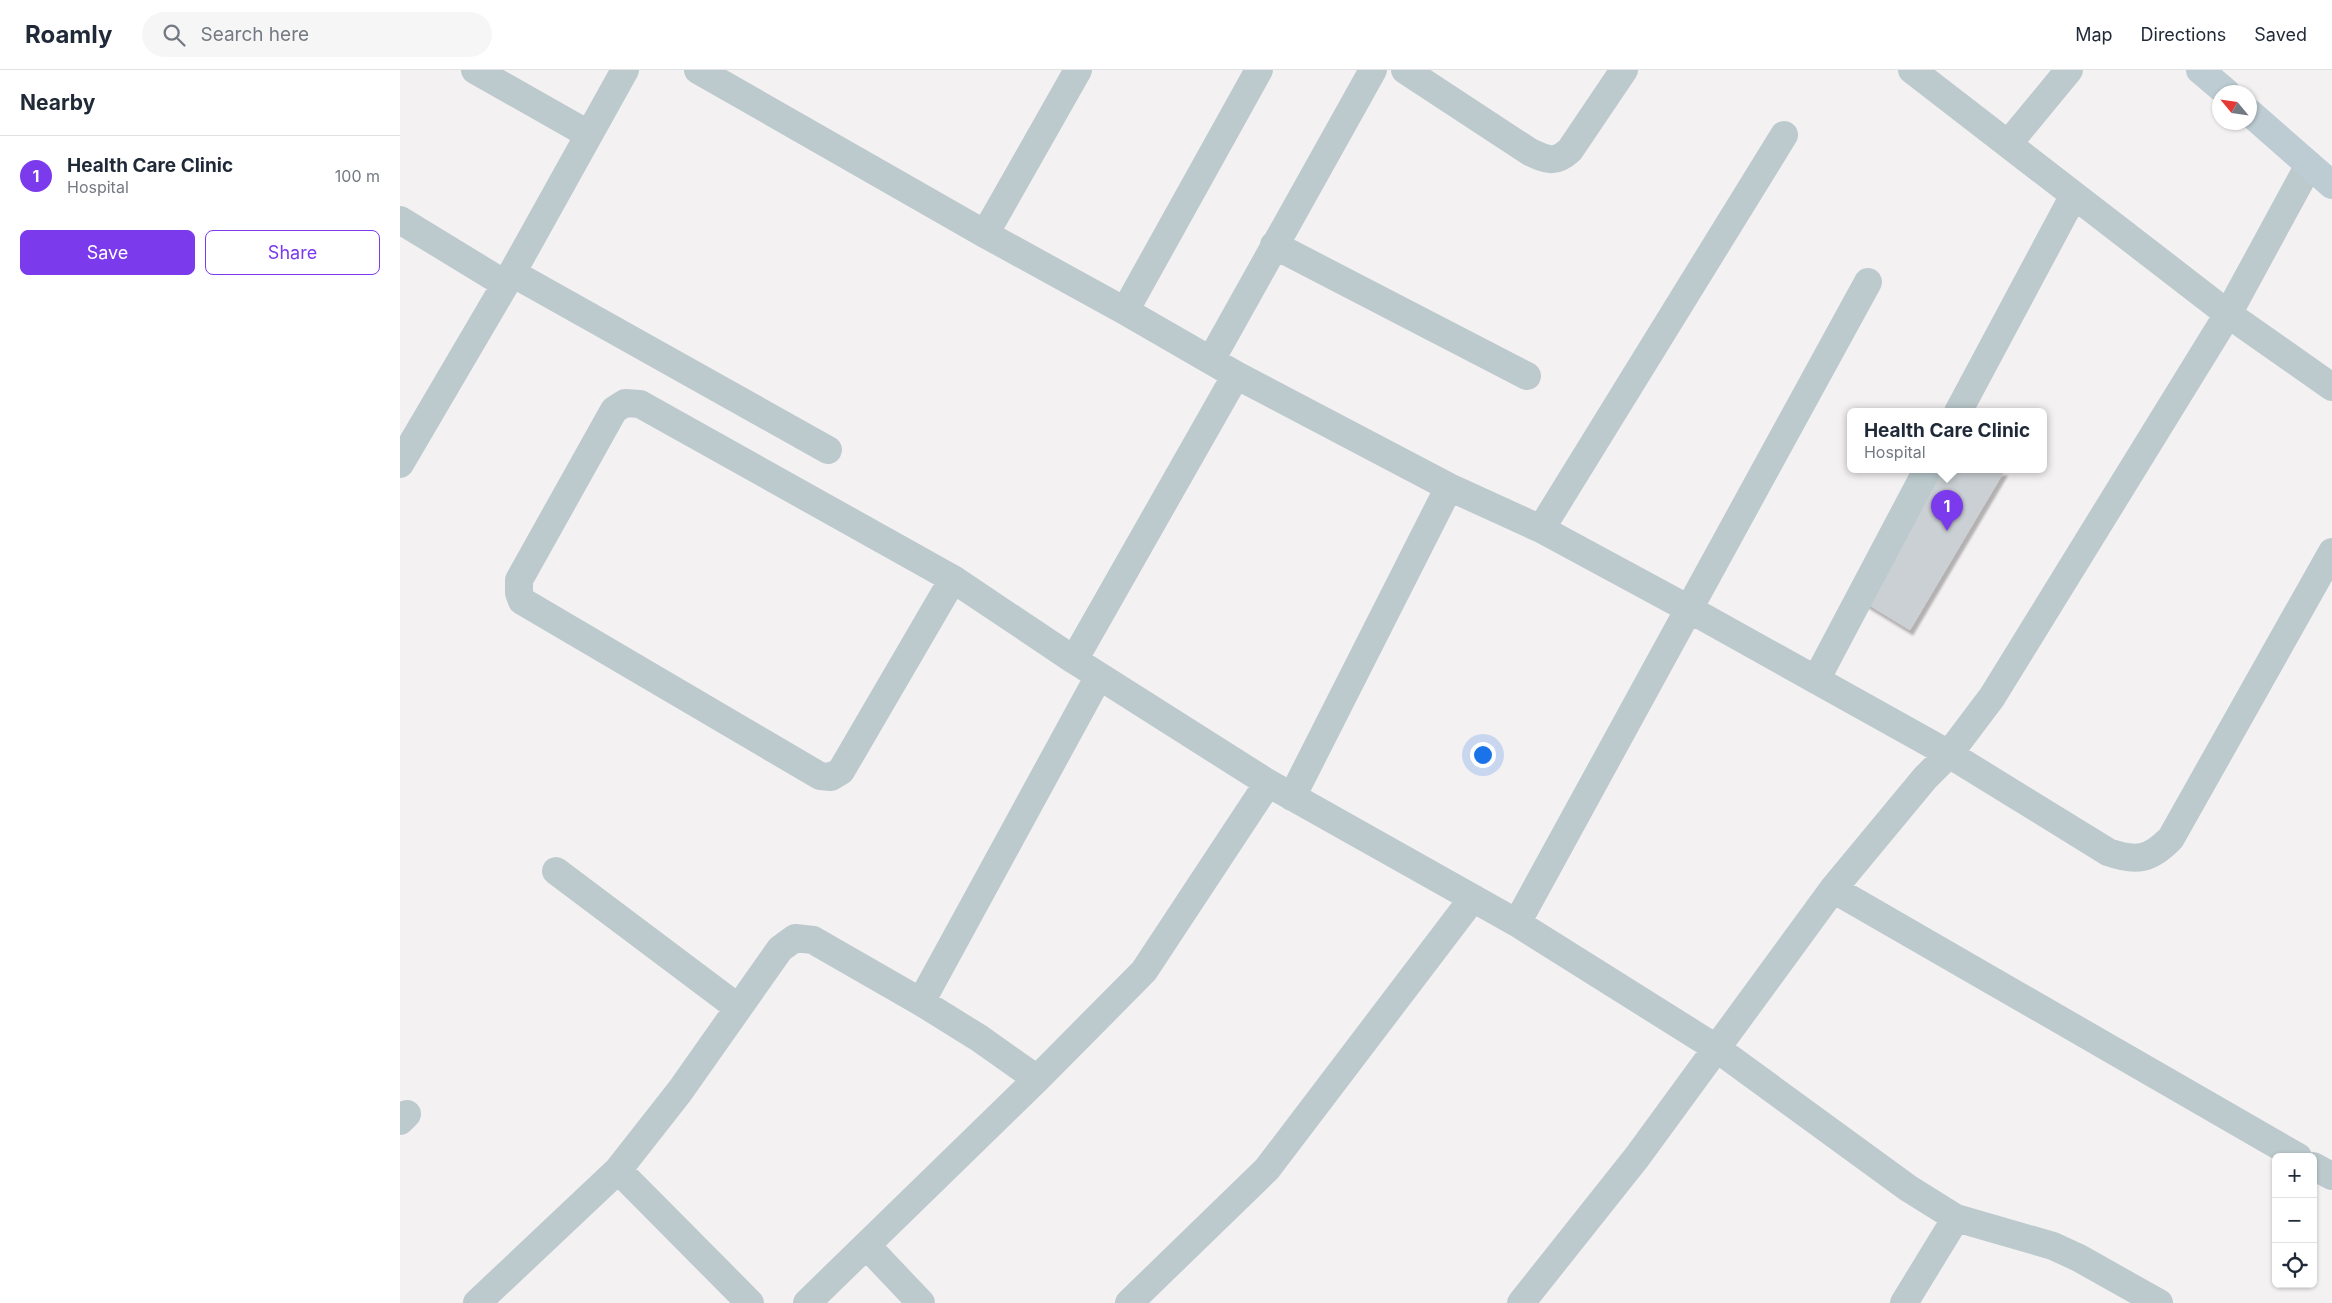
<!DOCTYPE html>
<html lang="en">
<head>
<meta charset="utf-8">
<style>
  :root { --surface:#fff; --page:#f6f6f7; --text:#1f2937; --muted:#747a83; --line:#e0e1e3; --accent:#7c3aed }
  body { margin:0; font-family:Inter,sans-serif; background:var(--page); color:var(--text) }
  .controls { position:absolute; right:15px; bottom:15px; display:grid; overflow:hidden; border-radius:8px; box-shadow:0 1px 4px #0004 }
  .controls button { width:45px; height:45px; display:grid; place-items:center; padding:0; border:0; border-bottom:1px solid var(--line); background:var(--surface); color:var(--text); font:25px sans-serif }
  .compass { position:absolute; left:1812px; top:15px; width:45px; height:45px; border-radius:50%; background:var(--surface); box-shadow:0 1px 4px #0004; rotate:299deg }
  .you { position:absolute; left:1082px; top:684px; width:18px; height:18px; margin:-12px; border:4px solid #fff; border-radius:50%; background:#1a73e8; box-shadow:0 0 0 8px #1a73e833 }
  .badge { display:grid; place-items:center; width:32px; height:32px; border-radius:50%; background:var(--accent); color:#fff; font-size:16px; font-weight:700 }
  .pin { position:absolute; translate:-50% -41px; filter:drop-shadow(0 1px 2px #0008) }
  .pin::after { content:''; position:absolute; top:26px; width:18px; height:15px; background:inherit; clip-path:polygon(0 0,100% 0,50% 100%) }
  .popup { position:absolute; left:1447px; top:338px; width:200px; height:65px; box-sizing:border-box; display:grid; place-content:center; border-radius:8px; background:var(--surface); filter:drop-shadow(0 1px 4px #0005); font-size:16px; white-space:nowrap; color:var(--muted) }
  .popup b { font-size:19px; color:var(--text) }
  .popup::after { content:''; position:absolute; left:50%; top:100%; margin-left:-10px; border:10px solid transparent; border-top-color:var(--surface) }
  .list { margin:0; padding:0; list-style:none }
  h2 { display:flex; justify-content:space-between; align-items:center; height:65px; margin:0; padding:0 20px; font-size:21px }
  h2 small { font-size:16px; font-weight:400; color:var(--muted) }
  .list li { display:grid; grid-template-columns:32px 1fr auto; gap:15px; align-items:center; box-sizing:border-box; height:80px; padding:0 20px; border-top:1px solid var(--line) }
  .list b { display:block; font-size:19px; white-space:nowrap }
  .list p { margin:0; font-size:16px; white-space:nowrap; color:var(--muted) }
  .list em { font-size:16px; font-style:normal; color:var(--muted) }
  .actions { display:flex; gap:10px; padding:15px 20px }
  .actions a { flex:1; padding:11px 0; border:1px solid var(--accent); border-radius:8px; text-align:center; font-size:18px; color:var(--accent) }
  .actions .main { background:var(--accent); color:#fff }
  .icon { flex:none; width:28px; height:28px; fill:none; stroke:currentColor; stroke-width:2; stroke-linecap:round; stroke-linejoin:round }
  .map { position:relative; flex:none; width:1932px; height:1233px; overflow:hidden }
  header { display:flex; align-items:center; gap:30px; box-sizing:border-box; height:70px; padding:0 25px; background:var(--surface); border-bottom:1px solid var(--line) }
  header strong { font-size:24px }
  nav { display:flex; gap:28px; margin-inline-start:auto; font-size:18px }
  .search { width:350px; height:45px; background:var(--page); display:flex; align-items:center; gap:12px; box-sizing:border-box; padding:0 18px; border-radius:28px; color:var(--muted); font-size:19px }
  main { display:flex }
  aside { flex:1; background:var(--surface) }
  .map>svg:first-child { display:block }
  .building { fill:#cbd0d4; filter:url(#shadow) }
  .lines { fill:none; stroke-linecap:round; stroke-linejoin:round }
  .street { stroke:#bccace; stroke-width:28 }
  .secondary { stroke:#bdccd3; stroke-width:28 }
</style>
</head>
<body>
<header>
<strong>Roamly</strong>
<div class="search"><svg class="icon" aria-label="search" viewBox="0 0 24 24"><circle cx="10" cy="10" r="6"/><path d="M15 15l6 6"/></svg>Search here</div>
<nav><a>Map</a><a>Directions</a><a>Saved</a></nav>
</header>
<main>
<aside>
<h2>Nearby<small></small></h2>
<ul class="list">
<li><span class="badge">1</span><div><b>Health Care Clinic</b><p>Hospital</p></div><em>100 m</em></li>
</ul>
<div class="actions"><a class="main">Save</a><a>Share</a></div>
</aside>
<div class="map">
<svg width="1932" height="1233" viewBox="0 0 1932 1233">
  <defs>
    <filter id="shadow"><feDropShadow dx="3" dy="5.5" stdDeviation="1" flood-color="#0004"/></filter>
  </defs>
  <rect width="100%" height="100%" fill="#f4f1f2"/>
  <!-- building -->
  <path class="building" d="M1543 400H1605L1510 560 1464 532Z"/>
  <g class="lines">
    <!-- street -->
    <path class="street" d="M75 0 188 64
      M298 0 585 164 725 241 836 305 1049 417 1141 459 1289 539 1549 684 1708 782C1736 792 1750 790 1771 768L1932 482
      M1005 0 1130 82C1147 90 1155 94 1170 80L1224 0
      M1512 0 1828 244 1932 317
      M1608 74 1669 0
      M0 150 105 214
      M585 164 678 0
      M874 175 1127 306
      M112 203 428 380
      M725 241 859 0
      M811 290 973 0
      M1558 342 1674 125
      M0 394 112 203 225 0
      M1141 459 1384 65
      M553 509 441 701 431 707 420 706 122 531 119 523V510L214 340 225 333 240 334 553 509 674 590 868 713 1117 853 1316 978 1508 1118 1556 1148 1653 1176 1679 1188 1759 1233
      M674 590 836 305
      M1416 610 1527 400
      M892 727 1049 417
      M156 801 337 937
      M1433 819 1898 1087
      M1117 853 1468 212
      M521 932 699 606
      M0 1051 7 1044
      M1913 1096 1932 1106
      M218 1100 350 1233
      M467 1176 521 1233
      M77 1233 218 1100 280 1021 380 879 395 868 413 870 521 932 579 968 637 1009
      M407 1233 637 1009 744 901 868 713
      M729 1233 867 1099 1073 828
      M1121 1233 1237 1087 1433 819 1525 708 1549 684 1592 627 1828 244 1909 95
      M1504 1233 1556 1148"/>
    <!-- secondary -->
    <path class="secondary" d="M1800 0 1826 22
      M1850 43 1932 115"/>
  </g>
</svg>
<div class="controls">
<button>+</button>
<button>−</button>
<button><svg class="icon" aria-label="locate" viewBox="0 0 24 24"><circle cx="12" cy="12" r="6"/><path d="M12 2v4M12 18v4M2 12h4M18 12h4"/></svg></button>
</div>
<svg class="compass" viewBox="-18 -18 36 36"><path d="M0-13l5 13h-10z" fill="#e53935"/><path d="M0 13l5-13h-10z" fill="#747a83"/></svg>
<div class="you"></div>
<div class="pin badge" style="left:1547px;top:461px">1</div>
<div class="popup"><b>Health Care Clinic</b>Hospital</div>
</div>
</main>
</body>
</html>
